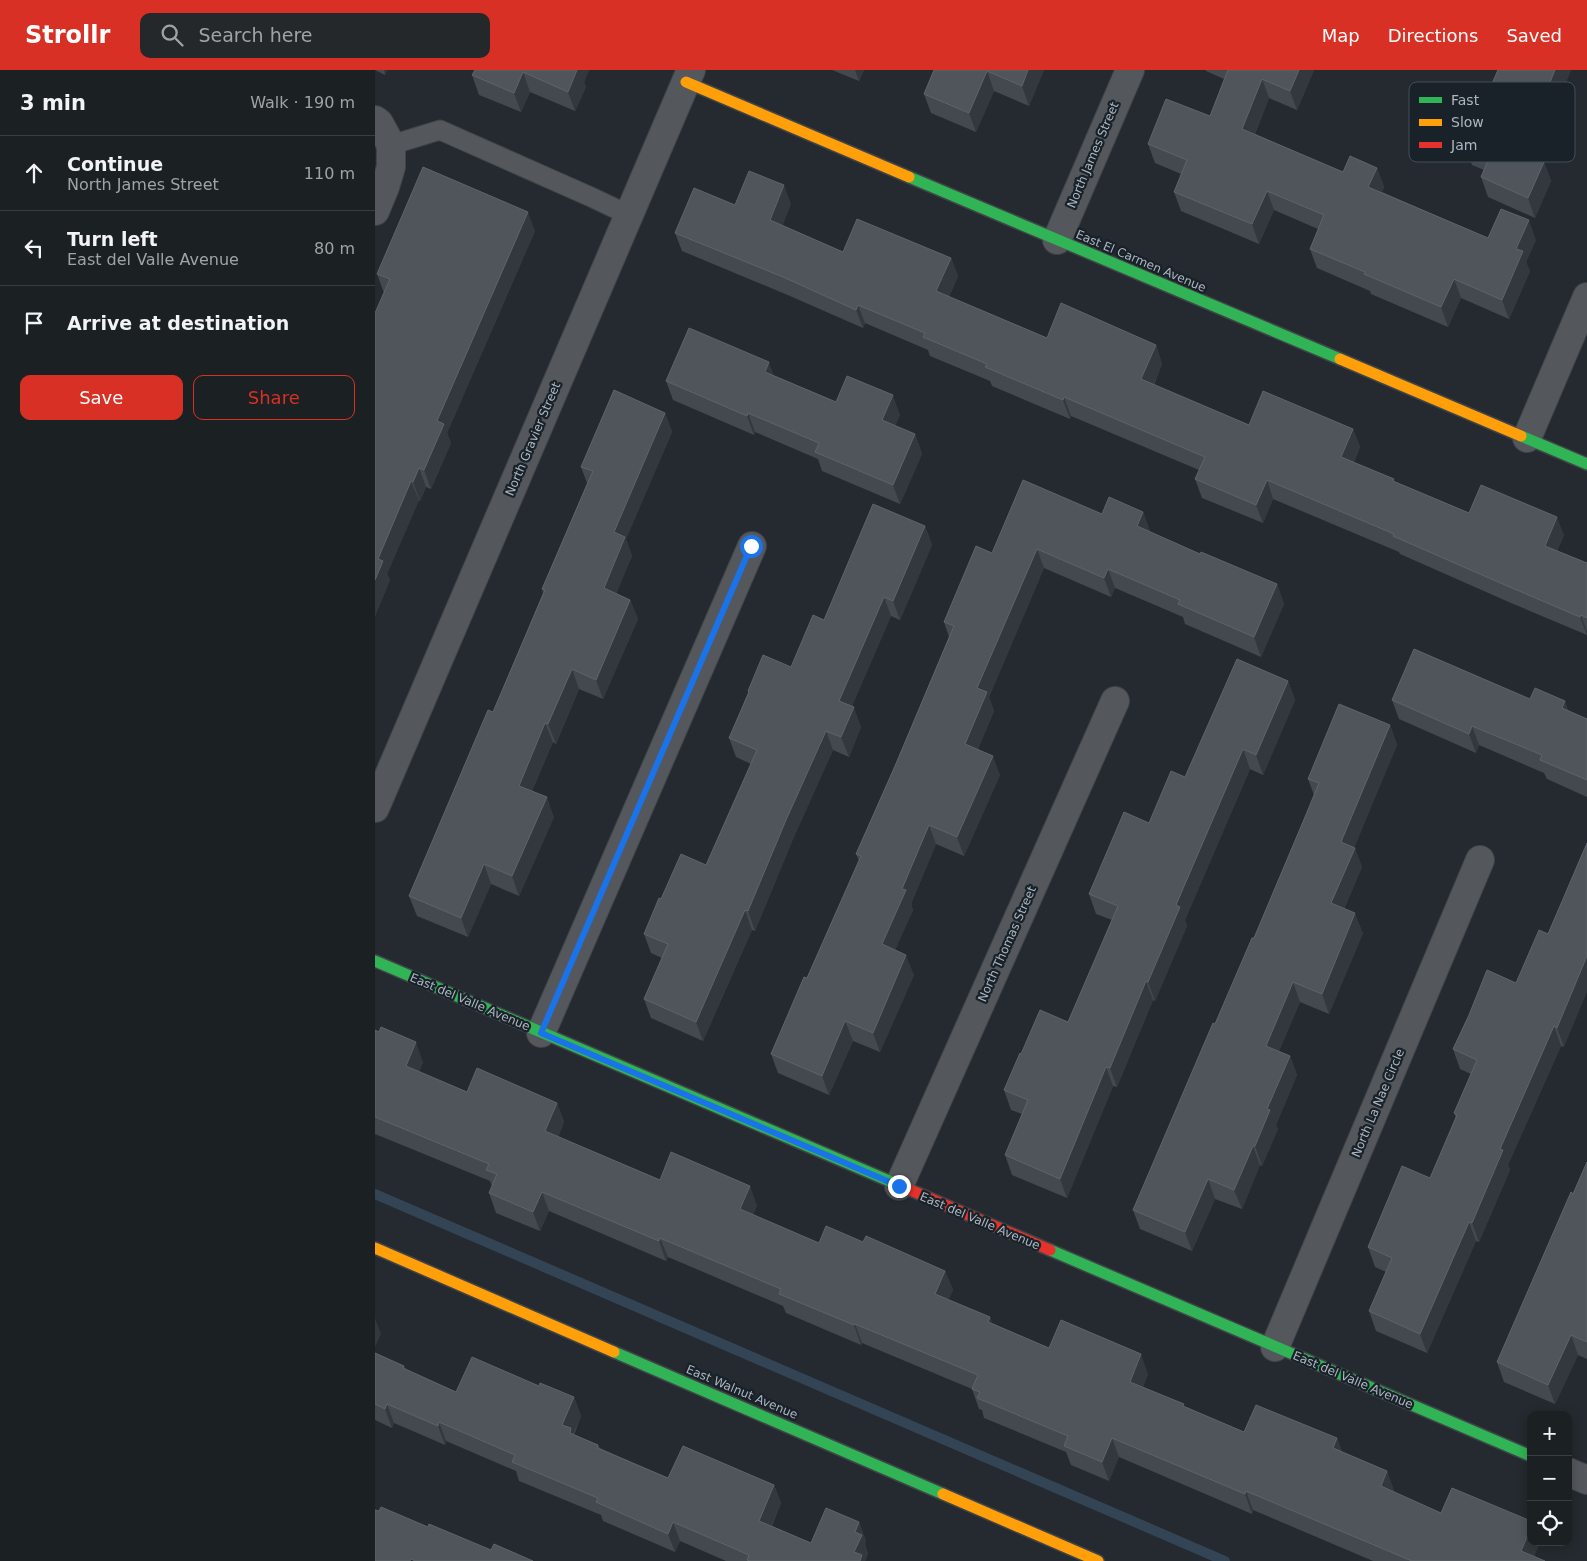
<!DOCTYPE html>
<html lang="en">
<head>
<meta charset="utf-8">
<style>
  :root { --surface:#1b2023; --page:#24282b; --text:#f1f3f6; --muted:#a0a3a6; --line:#393e41; --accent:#d93025 }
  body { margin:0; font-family:"DejaVu Sans",sans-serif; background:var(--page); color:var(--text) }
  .controls { position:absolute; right:15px; bottom:15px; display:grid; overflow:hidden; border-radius:10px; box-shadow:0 2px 12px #0003 }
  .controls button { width:45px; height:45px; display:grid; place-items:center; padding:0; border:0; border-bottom:1px solid var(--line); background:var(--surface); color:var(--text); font:25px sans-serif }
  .stop { position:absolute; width:15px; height:15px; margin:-11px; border:4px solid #1a73e8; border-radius:50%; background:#fff }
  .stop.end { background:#1a73e8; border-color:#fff; box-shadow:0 1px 5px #0008 }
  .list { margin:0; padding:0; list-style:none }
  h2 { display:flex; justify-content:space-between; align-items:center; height:65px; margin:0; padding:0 20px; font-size:21px }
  h2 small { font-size:16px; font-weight:400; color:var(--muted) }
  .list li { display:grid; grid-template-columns:32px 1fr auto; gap:15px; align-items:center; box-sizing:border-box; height:75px; padding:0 20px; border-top:1px solid var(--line) }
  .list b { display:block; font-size:19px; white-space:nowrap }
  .list p { margin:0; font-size:16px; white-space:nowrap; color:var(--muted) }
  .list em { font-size:16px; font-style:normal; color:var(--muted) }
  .actions { display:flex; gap:10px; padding:15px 20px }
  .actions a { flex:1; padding:11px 0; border:1px solid var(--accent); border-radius:10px; text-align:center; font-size:18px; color:var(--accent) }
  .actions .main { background:var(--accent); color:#fff }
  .icon { flex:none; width:28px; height:28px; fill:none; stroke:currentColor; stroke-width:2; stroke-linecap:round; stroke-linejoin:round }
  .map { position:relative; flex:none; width:1212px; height:1491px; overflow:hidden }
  header { display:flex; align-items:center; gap:30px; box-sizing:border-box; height:70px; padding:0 25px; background:var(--accent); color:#fff }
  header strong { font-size:24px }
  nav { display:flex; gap:28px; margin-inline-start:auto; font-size:18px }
  .search { width:350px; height:45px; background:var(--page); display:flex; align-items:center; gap:12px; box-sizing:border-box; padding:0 18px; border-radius:10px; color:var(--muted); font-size:19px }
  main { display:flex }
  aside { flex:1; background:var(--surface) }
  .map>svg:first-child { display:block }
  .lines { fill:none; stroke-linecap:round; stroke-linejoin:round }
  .stream { stroke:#345; stroke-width:10 }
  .lane-casing { stroke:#404448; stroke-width:21 }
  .street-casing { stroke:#404448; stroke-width:30 }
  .fast-casing { stroke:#404448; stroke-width:14 }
  .slow-casing { stroke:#404448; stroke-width:14 }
  .jam-casing { stroke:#404448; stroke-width:14 }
  .lane { stroke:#54585d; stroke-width:19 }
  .street { stroke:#54585d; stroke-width:28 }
  .fast { stroke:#30b455; stroke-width:11 }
  .slow { stroke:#ff9f0a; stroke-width:11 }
  .jam { stroke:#e5322d; stroke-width:11 }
  .wall { fill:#44494f }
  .shaded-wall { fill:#32383d }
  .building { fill:#4f555b; stroke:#5e646b }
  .route { stroke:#1a73e8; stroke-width:6 }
  .labels { text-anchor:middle; stroke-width:4.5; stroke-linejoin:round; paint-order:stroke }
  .street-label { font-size:12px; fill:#adb7c1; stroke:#192129 }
  .key { fill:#192129; stroke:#454e57; stroke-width:1 }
  .key-label { font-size:14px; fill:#adb7c1 }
</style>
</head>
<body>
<header>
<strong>Strollr</strong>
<div class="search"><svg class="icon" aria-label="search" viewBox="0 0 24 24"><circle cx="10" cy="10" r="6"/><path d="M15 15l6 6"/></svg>Search here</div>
<nav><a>Map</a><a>Directions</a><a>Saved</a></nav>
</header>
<main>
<aside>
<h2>3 min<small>Walk · 190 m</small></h2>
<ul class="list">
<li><svg class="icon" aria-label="ahead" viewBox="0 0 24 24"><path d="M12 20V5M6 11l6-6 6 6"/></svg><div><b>Continue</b><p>North James Street</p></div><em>110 m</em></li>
<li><svg class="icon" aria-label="left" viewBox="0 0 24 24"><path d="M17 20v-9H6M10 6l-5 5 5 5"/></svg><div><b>Turn left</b><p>East del Valle Avenue</p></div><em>80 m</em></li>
<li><svg class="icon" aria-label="arrive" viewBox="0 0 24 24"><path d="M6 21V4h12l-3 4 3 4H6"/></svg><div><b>Arrive at destination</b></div></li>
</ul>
<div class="actions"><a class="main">Save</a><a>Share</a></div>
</aside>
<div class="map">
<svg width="1212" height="1491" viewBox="0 0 1212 1491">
  <rect width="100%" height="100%" fill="#242a2f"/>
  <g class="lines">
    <!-- stream -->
    <path class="stream" d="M0 1124 850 1491"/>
    <defs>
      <path id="lane" d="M16 75 65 60 216 127 254 145"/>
      <path id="street" d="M0 50 4 53 16 75V97L10 117 0 141
        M682 170 755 0
        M1152 368 1212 227
        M0 738 316 0
        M166 963 377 476
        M524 1116 740 631
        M900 1277 1105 790
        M1193 1402 1212 1410"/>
      <path id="fast" d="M534 107 965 289
        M1146 366 1212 394
        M0 891 533 1119
        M675 1180 1156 1386
        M239 1282 568 1424"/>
      <path id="slow" d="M311 12 534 107
        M965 289 1146 366
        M0 1178 239 1282
        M568 1424 723 1491"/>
      <path id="jam" d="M533 1119 675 1180"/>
    </defs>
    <!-- lane casing -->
    <use href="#lane" class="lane-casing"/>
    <!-- street casing -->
    <use href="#street" class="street-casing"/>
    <!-- fast casing -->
    <use href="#fast" class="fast-casing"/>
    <!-- slow casing -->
    <use href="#slow" class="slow-casing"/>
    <!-- jam casing -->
    <use href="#jam" class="jam-casing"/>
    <!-- lane -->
    <use href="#lane" class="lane"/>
    <!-- street -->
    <use href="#street" class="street"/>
    <!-- fast -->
    <use href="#fast" class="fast"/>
    <!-- slow -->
    <use href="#slow" class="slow"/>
    <!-- jam -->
    <use href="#jam" class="jam"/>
  </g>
  <!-- wall -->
  <path class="wall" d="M0 0H12L10 5Z
    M100 0H214L209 12 211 17 200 41 155 22 146 42 104 25 97 5Z
    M457 0H489L484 11Z
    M559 0H669L654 36 619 21 601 62 556 43 549 24Z
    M831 0H939L922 40 894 28 880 64 968 102 1002 98 1009 117 1007 122 1113 168 1161 170 1151 192 1155 201 1134 249 1086 228 1073 257 996 224 995 221 942 198 935 179 943 159 899 140 884 174 806 141 799 122 806 104 780 93 773 74 835 46 849 9 831 1Z
    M1123 0H1196L1159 88 1169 92 1176 111 1160 148 1113 127 1106 107 1109 100 1097 95 1090 75Z
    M416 134 407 156 468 182 576 188 583 206 574 227 672 268 781 275 787 294 779 315 874 355 978 359 985 377 979 392 1020 412 1094 443 1189 465 1182 481 1212 493V565L1136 533 1025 484 1024 482 898 429 888 453 827 428 820 409 824 400 696 346 695 349 617 316 615 311 555 286 553 280 490 253 488 258 415 226 307 181 300 163 360 135Z
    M160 161 72 363 76 373 56 419 51 417 45 431 44 430 12 504 15 510 0 546 9 223 2 204Z
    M399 306 461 332 525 345 520 356 540 364 547 384 525 434 447 401 443 389 380 362 379 365 298 330 291 311Z
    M290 343 297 362 251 469 257 486 241 523 255 530 263 549 228 629 204 619 181 674 178 672 157 721 179 747 144 826 116 814 93 867 42 846 34 826 118 642 168 523 167 519 212 413 206 397Z
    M768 442 775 462 825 484 902 514 909 534 886 587 810 554 808 547 740 518 736 527 669 498 614 627 619 641 603 679 625 705 589 786 561 774 536 834 538 840 520 880 539 905 505 982 478 971 454 1025 403 1003 396 984 432 908 484 791 481 784 520 696 574 567 569 552 617 483 727 444Z
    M550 456 557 475 525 550 516 546 477 636 486 657 474 687 458 680 418 769 380 861 377 860 328 971 276 948 269 929 287 888 276 883 269 864 331 795 376 694 361 687 354 668 373 623V621L416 597 449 550Z
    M913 611 920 630 888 705 875 699 810 850 812 856 780 931 778 930 742 1017 738 1016 692 1128 637 1105 630 1085 647 1044 636 1040 629 1020 646 984 693 952 737 850 721 844 714 824 774 753 810 707Z
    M1155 629 1194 641 1212 649V727L1172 709 1169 703 1104 675 1101 683 1024 649 1017 630Z
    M1015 655 1022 675 979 777 987 797 969 839 988 863 954 944 925 932 904 981 915 986 922 1005 901 1055 903 1059 887 1096 885 1095 867 1139 840 1129 817 1181 765 1159 758 1140 879 868 930 747 939 725 933 709Z
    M1173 864 1189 977 1186 976 1133 1095 1135 1100 1104 1172 1101 1171 1052 1283 1001 1261 994 1241 1011 1202 1000 1197 993 1177 1055 1108 1081 1048 1079 1043 1096 1004 1085 999 1078 979 1141 913Z
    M0 960 48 992 44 1002 92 1022 182 1033 189 1052 183 1067 285 1110 382 1135 378 1145 444 1173 488 1172 570 1201 578 1220 573 1230 615 1247 617 1253 674 1278 773 1304 768 1317 810 1337 869 1362 962 1368 967 1382 1012 1401 1019 1421 1018 1422 1066 1443 1156 1472H1165L1159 1486 1170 1491H998L878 1440 877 1444 744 1387 734 1411 696 1395 691 1382 609 1348 607 1340 604 1339 597 1319 487 1273 486 1275 411 1243 408 1236 293 1187 291 1191 174 1141 165 1161 121 1143 114 1123 117 1116 115 1111 0 1064Z
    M1212 1092V1289L1203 1285 1180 1334 1129 1312 1122 1292 1198 1124Z
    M0 1283 29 1296 30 1299 81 1322 164 1316 199 1327 206 1346 199 1365 223 1375 225 1378 293 1408 399 1415 406 1433 397 1456 436 1473 484 1452 491 1471 490 1474 493 1484 490 1491H351L305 1471 300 1482 228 1451 226 1445 144 1411 141 1401 71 1371 70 1375 19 1353 17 1358 0 1350Z"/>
  <!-- shaded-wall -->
  <path class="shaded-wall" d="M9 0H12L10 5Z
    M202 0H214L209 12 211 17 200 41 193 22Z
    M480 0H489L484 11Z
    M653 0H669L654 36 647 16Z
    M924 0H939L922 40 915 21Z
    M1180 0H1196L1153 101 1146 82Z
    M612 1 619 21 601 62 594 43Z
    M148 2 155 22 146 42 139 23Z
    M887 9 894 28 874 78 867 59Z
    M1169 92 1176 111 1160 148 1153 128Z
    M1002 98 1009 117 1001 136 993 117Z
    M409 115 416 134 402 169 395 150Z
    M892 121 899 140 884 174 877 154Z
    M153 142 160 161 72 363 76 373 56 419 49 400 62 351Z
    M1154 150 1161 170 1151 192 1155 201 1134 249 1127 230 1141 179Z
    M576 188 583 206 568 240 561 221Z
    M1079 209 1086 228 1073 257 1066 237Z
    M483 235 490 253 488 258 481 240Z
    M781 275 787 294 773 328 766 309Z
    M394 292 401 312 390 302Z
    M518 325 525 345 514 370 507 350Z
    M689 327 696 346 695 349 688 330Z
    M290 343 297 362 251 469 257 486 236 537 229 518 239 462Z
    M373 343 380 362 379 365 372 346Z
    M978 359 985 377 973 405 966 387Z
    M540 364 547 384 525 434 518 415Z
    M44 398 51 417 45 431 38 412Z
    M892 410 898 429 888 453 881 435Z
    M36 411 44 430 12 504 15 510 0 546V510L3 489Z
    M768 442 775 461 769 475 762 456Z
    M1182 447 1189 465 1176 494 1170 476Z
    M550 456 557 475 525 550 518 531Z
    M662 479 669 498 614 627 619 641 597 693 590 674 602 618Z
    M733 499 740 518 736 527 729 508Z
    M902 514 909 534 886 587 879 567Z
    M509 527 516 546 471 650 464 631Z
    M255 530 263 549 228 629 221 610Z
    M1206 545 1212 562V565L1205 547Z
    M197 599 204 619 181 674 173 654Z
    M913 611 920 630 888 705 881 685Z
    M1190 631 1197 650 1187 638Z
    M479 637 486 657 474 687 466 667Z
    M170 653 178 672 151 735 144 716Z
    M1015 655 1022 675 974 791 966 772Z
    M1097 656 1104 675 1101 683 1094 664Z
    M451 661 458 680 418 769 380 861 373 841 411 750Z
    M868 679 875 699 810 850 812 856 780 931 773 912 801 835Z
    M618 686 625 705 589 786 582 767Z
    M172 727 179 747 144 826 137 806Z
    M554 755 561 774 536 834 538 840 514 894 507 874 527 819Z
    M980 778 987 797 963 852 956 833Z
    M109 794 116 814 93 867 86 848Z
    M370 840 377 860 328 971 321 952Z
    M980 843 988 863 954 944 947 924Z
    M531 885 539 905 505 982 498 963Z
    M1212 886V922L1189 977 1182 958Z
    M771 911 778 930 742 1017 735 998Z
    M918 912 925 932 898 995 891 976Z
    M470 951 478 971 454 1025 447 1006Z
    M1179 956 1186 976 1133 1095 1135 1100 1104 1172 1097 1153 1125 1079Z
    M41 972 48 992 38 1016 31 996Z
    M915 986 922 1005 901 1055 903 1059 887 1096 880 1076 892 1039Z
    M731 997 738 1016 692 1128 685 1109Z
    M182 1033 189 1052 177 1080 170 1061Z
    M878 1076 885 1095 867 1139 859 1120Z
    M833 1109 840 1129 817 1181 810 1162Z
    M375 1116 382 1135 372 1159 365 1139Z
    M167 1122 174 1141 165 1161 158 1142Z
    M1094 1152 1101 1171 1052 1283 1045 1264Z
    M285 1168 293 1187 291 1191 284 1171Z
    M570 1201 578 1220 567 1244 560 1224Z
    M615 1247 622 1266 613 1252Z
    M0 1248 6 1264 0 1277Z
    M480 1254 487 1273 486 1275 479 1255Z
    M1196 1265 1203 1285 1180 1334 1173 1315Z
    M766 1284 773 1304 762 1331 755 1312Z
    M199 1327 206 1346 198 1364 203 1377 187 1355Z
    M12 1334 19 1353 17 1358 10 1339Z
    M64 1352 71 1371 70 1375 63 1356Z
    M737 1368 744 1387 734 1411 727 1392Z
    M962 1368 969 1387 958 1378Z
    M1012 1401 1019 1421 1013 1436 1006 1416Z
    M399 1415 406 1433 391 1469 384 1451Z
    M871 1421 878 1440 877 1444 870 1424Z
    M298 1452 305 1471 300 1482 293 1464Z
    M484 1452 491 1471 490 1474 493 1484 490 1491H482L479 1482 480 1462Z
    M1156 1458V1472H1165L1157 1491 1146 1481Z"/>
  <!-- building -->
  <path class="building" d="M100 0H202L193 22 148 2 139 23 97 5Z
    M559 0H653L647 16 612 1 594 43 549 24Z
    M853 0H924L915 21 887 9 867 59 968 102 975 86 1002 98 993 117 1113 168 1126 139 1154 150 1141 179 1148 181 1127 230 1079 209 1066 237 989 204 990 202 935 179 949 145 892 121 877 154 799 122 812 90 773 74 791 29 835 46Z
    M1123 0H1180L1146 82 1169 92 1153 128 1106 107 1115 86 1090 75Z
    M48 97 153 142 62 351 69 354 49 400 44 398 38 412 36 411 3 489 8 491 0 510V243L15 209 2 204Z
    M374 101 409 115 395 150 468 182 482 149 576 188 561 221 672 268 686 233 781 275 766 309 874 355 888 321 978 359 966 387 1019 409 1018 411 1094 443 1106 415 1182 447 1170 476 1212 493V548L1206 545 1205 547 1130 515 1018 466 1019 464 892 410 881 435 820 409 830 387 689 327 688 330 610 297 612 294 548 267 550 263 483 235 481 240 408 207 300 163 319 118 360 135Z
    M314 258 394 292 390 302 461 332 472 306 518 325 507 350 540 364 518 415 440 382 444 373 373 343 372 346 291 311Z
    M239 320 290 343 239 462 250 467 229 518 255 530 221 610 197 599 173 654 170 653 144 716 172 727 137 806 109 794 86 848 34 826 113 640 118 642 170 520 167 519 218 401 206 397Z
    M648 410 727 444 734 427 768 442 762 456 825 484 826 482 902 514 879 567 803 534 805 530 733 499 729 508 662 479 602 618 612 622 590 674 618 686 582 767 554 755 527 819 531 820 507 874 531 885 498 963 470 951 447 1006 396 984 429 907 432 908 486 786 481 784 520 696 579 556 569 552 601 476 617 483Z
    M498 434 550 456 518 531 509 527 464 631 479 637 466 667 451 661 411 750 373 841 370 840 321 952 269 929 293 874 269 864 284 828 286 829 306 784 331 795 382 680 354 668 374 622 373 621 388 585 416 597 438 545 449 550Z
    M1039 579 1155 629 1160 618 1190 631 1187 638 1212 649V710L1165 690 1167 685 1097 656 1094 664 1017 630Z
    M862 589 913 611 881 685 868 679 801 835 805 837 773 912 771 911 735 998 731 997 685 1109 630 1085 653 1030 629 1020 645 983 646 984 665 940 693 952 743 836 714 824 749 742 774 753 796 701 810 707Z
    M964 634 1015 655 966 772 980 778 956 833 980 843 947 924 918 912 891 976 915 986 892 1039 895 1040 880 1076H878L859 1120 833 1109 810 1162 758 1140 838 953 840 954 877 868H879L930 747 944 713 933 709Z
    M1212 773V886L1182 958 1179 956 1125 1079 1128 1080 1097 1153 1094 1152 1045 1264 994 1241 1017 1188 993 1177 1027 1096 1055 1108 1082 1045 1079 1043 1102 990 1078 979 1094 945 1112 900 1141 913 1164 860 1173 864Z
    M6 957 41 972 31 996 92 1022 102 998 182 1033 170 1061 285 1110 296 1082 375 1116 365 1139 444 1173 451 1156 488 1172 491 1166 570 1201 560 1224 615 1247 613 1252 674 1278 686 1250 766 1284 755 1312 809 1334 808 1336 869 1362 881 1335 962 1368 958 1378 1012 1401 1006 1416 1066 1443 1077 1418 1156 1451V1458L1146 1481 1170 1491H1037L871 1421 870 1424 737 1368 727 1392 689 1376 693 1366 602 1328 605 1322 597 1319 603 1305 480 1254 479 1255 404 1224 406 1219 285 1168 284 1171 167 1122 158 1142 114 1123 122 1104 111 1100 114 1094 0 1047V960L4 962Z
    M1212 1092V1272L1196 1265 1173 1315 1122 1292 1196 1122 1198 1124Z
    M0 1283 29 1296 28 1298 81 1322 97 1287 164 1316 165 1313 199 1327 187 1355 196 1358 195 1363 223 1375 222 1378 293 1408 308 1376 399 1415 384 1451 436 1473 451 1438 484 1452 480 1462 487 1465 479 1482 487 1485 485 1491H375L372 1490 374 1485 298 1452 293 1464 221 1432 223 1428 137 1392 140 1385 64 1352 63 1356 12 1334 10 1339 0 1334Z
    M6 1437 53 1457 54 1454 116 1480 119 1474 158 1491H40L36 1489 35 1491H0V1440L4 1441Z"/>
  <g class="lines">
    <!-- route -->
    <path class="route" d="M376 476 166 963 524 1116"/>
  </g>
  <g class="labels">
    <!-- street labels -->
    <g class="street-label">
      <text transform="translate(718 85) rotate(-67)" y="4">North James Street</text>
      <text transform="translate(766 191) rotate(23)" y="4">East El Carmen Avenue</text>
      <text transform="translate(158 369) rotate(-67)" y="4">North Gravier Street</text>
      <text transform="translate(632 874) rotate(-66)" y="4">North Thomas Street</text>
      <text transform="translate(95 932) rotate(23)" y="4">East del Valle Avenue</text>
      <text transform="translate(1003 1033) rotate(-67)" y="4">North La Nae Circle</text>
      <text transform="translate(605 1151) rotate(23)" y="4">East del Valle Avenue</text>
      <text transform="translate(978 1310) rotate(23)" y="4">East del Valle Avenue</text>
      <text transform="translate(367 1322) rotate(23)" y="4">East Walnut Avenue</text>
    </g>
  </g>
  <!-- legend -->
  <rect x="1034" y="12" width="166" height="80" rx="8" class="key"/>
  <rect x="1044" y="27" width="23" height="6" fill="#30b455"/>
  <rect x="1044" y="49" width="23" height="7" fill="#ff9f0a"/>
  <rect x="1044" y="72" width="23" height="6" fill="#e5322d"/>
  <g class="key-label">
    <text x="1076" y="35">Fast</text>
    <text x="1076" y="57">Slow</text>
    <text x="1076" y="80">Jam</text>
  </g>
</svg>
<div class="controls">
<button>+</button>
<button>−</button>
<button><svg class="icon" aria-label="locate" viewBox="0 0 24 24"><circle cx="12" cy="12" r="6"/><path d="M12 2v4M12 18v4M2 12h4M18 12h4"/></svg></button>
</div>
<div class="stop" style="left:376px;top:476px"></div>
<div class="stop end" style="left:524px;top:1116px"></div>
</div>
</main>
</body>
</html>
